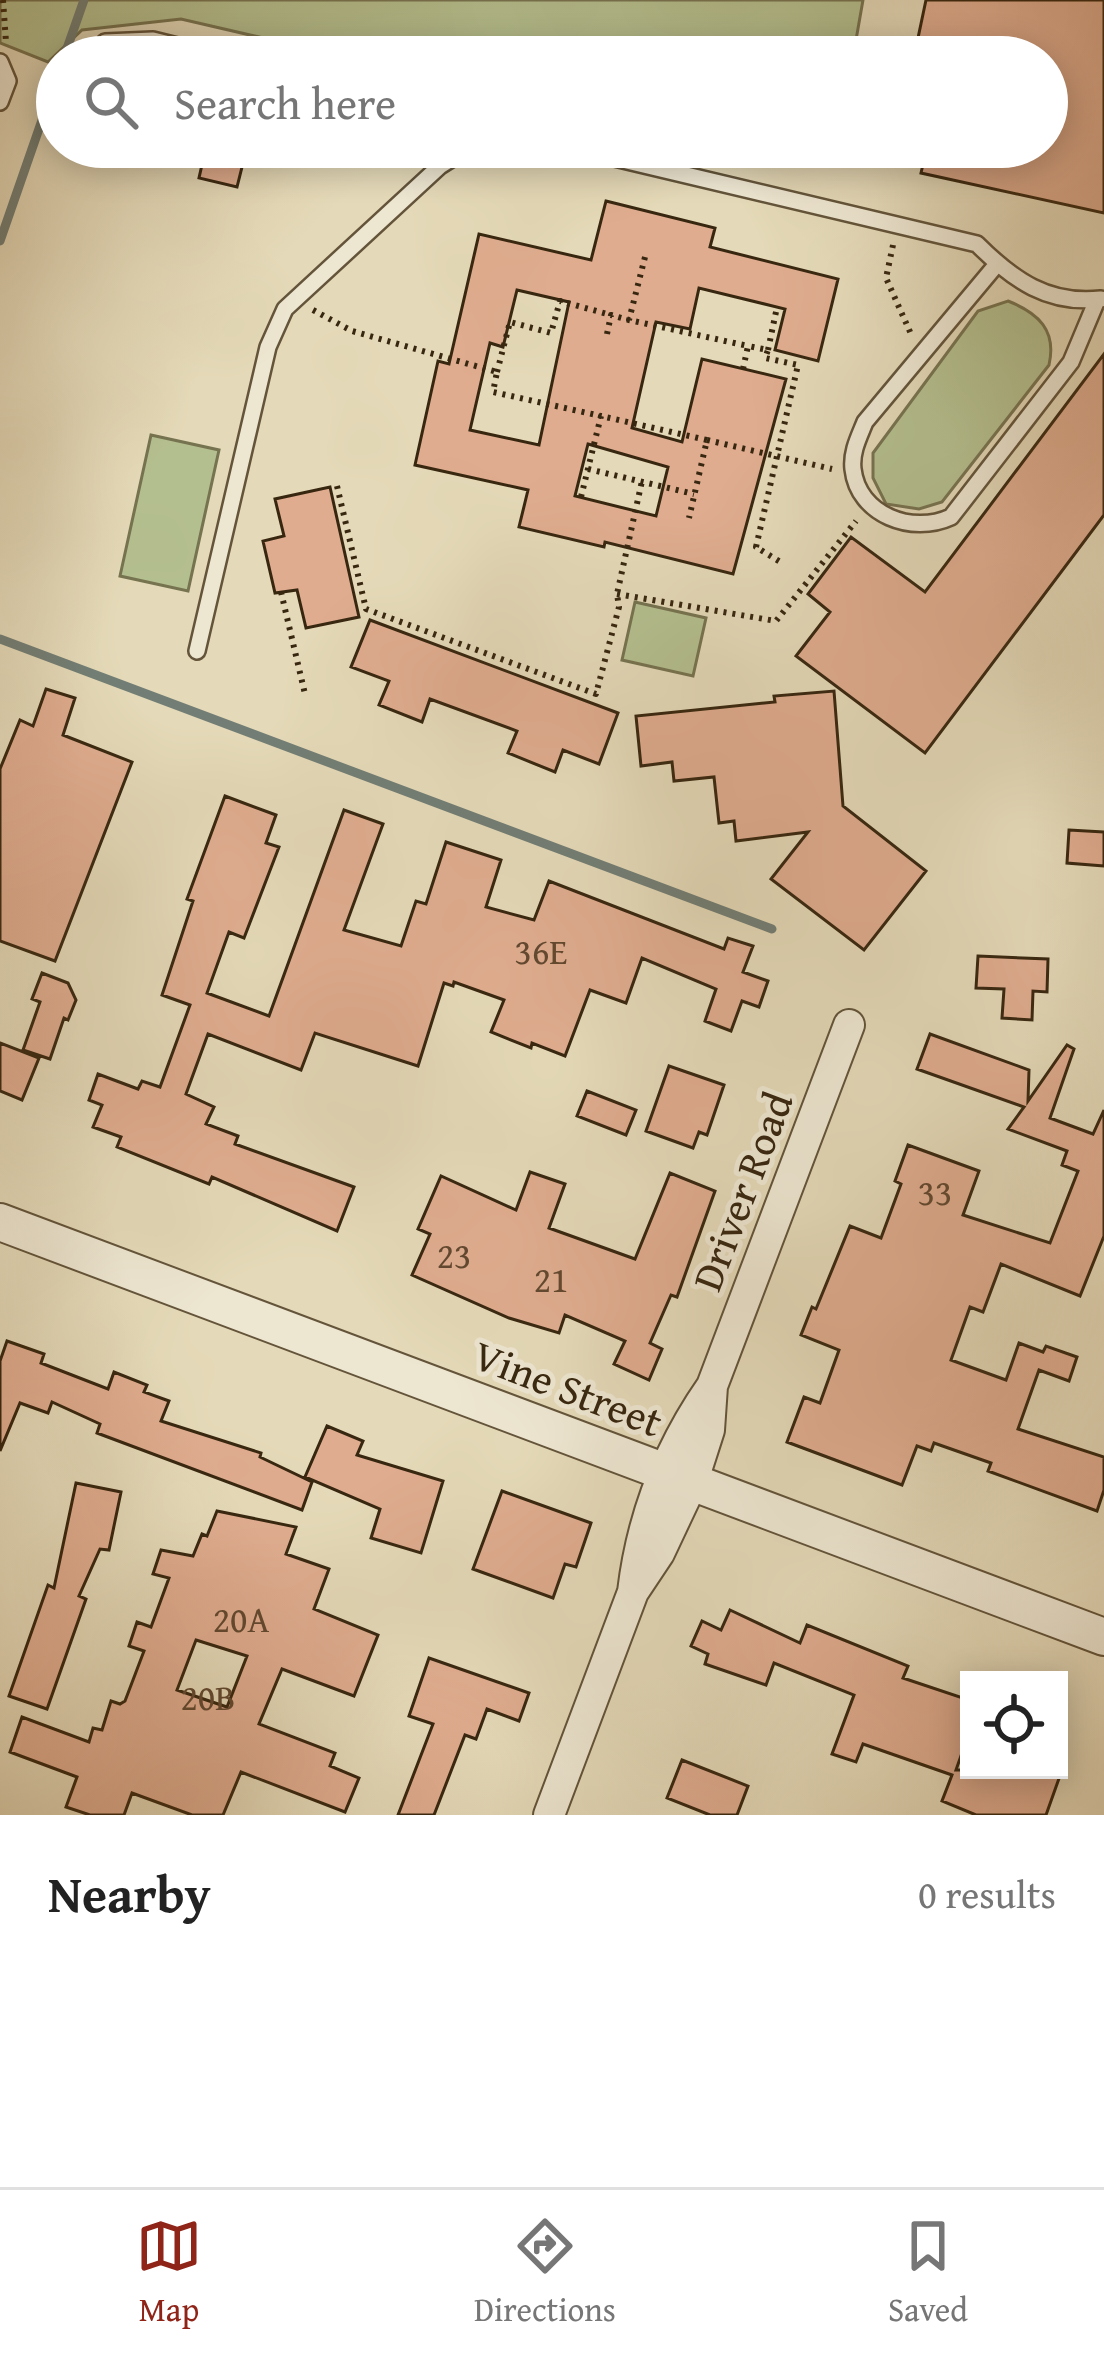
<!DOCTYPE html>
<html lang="en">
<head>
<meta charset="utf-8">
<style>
  :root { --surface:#fff; --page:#f2f2f2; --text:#222; --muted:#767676; --line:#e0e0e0; --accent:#8f2418 }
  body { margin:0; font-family:"Gentium Book Plus",serif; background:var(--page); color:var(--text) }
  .controls { position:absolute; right:36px; bottom:36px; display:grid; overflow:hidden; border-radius:0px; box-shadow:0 6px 30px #0003 }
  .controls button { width:108px; height:108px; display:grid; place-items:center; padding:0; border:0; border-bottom:3px solid var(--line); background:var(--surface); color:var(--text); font:60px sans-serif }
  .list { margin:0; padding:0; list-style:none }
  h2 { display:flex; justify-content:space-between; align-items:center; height:156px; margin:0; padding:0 48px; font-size:51px }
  h2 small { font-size:39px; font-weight:400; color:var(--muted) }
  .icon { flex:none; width:66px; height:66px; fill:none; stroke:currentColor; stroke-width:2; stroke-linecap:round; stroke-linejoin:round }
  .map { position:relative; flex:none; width:1104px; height:1815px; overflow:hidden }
  .search { position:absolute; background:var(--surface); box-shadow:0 6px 30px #0003; left:36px; right:36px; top:36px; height:132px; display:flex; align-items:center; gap:30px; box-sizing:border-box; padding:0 42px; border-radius:66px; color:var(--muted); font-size:45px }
  .sheet { height:372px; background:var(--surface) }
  nav { display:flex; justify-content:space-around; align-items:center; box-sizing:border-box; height:168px; border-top:3px solid var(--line); background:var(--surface); font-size:33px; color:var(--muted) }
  nav a { display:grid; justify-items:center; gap:6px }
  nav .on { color:var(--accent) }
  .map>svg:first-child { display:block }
  .green { fill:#b4bf8f; stroke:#767350; stroke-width:3 }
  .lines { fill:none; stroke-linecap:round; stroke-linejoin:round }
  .stream { stroke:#727e75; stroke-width:9 }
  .building { fill:#dfac8f; stroke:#382710; stroke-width:3; fill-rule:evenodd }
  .service-casing { stroke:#63543a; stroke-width:20 }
  .minor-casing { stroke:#63543a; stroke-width:34 }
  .tertiary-casing { stroke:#63543a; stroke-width:40 }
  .path { stroke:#382710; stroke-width:6; stroke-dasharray:3 6; stroke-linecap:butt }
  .service { stroke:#ede6d1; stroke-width:15 }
  .minor { stroke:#ede6d1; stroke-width:30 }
  .tertiary { stroke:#ede6d1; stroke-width:36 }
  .labels { text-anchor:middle; stroke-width:10; stroke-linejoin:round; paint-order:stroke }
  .number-label { font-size:36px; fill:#624830 }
  .street-label { font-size:42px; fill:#382710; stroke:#ede6d1 }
</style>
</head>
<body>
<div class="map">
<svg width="1104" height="1815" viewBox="0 0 1104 1815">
  <rect width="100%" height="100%" fill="#e4d9b8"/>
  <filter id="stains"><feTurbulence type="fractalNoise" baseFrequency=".00167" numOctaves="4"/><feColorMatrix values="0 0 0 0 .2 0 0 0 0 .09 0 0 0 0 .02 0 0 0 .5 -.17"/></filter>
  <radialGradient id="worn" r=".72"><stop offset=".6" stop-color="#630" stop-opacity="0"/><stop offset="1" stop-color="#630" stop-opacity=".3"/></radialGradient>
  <!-- green -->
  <path class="green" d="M0 0H863L853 57H345L181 19 82 30 48 62 0 43Z
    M1008 301C1038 313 1057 330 1049 365L942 502 919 509 886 504 873 478V453L978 311Z
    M151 435 219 450 188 591 120 576Z
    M635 602 706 618 693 676 622 660Z"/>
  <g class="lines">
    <!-- stream -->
    <path class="stream" d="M64 57 84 0
      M0 241 57 77
      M0 639 772 929"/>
  </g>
  <!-- building -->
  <path class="building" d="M926 0H1104V213L921 173 927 147H1047V57H914Z
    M206 147H247L237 187 199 178Z
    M606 201 715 228 710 247 838 279 818 361 775 350 785 309 699 288 690 329 656 322 632 428 682 442 702 359 786 379 733 574 605 542 604 547 519 527 528 490 415 465 438 361 449 364 479 234 591 260ZM517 290 569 302 539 445 470 430 490 343 503 347ZM588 444 668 467 656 516 575 496Z
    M1104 354V515L925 753 796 656 830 612 808 594 851 537 925 592Z
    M330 487 359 617 306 628 297 590 275 593 263 541 284 536 275 499Z
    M370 620 618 713 599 764 563 750 555 772 508 753 517 731 430 699 422 722 379 705 389 681 351 667Z
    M46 689 75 698 63 735 132 762 55 961 0 941V769L20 720 33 726Z
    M834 691 843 806 926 871 864 950 771 879 808 832 736 841 734 821 719 823 714 777 674 781 672 762 641 766 636 716 775 702 774 696Z
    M225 796 276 815 266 843 279 847 244 938 229 932 207 993 269 1016 344 810 383 824 344 930 401 946 416 901 426 904 446 842 501 860 486 907 534 920 549 881 724 949 728 938 753 946 743 972 768 981 759 1007 742 1001 731 1031 705 1021 716 989 642 958 626 1003 590 990 565 1056 532 1043 531 1048 491 1032 504 1000 454 982 453 986 444 983 418 1066 315 1033 301 1070 208 1034 186 1094 214 1107 206 1124 238 1136 235 1144 354 1187 337 1231 212 1177 209 1184 117 1147 121 1137 93 1127 102 1105 89 1100 98 1074 138 1089 142 1081 160 1087 190 1005 162 995 193 901 187 899Z
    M1069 830 1104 832V866L1067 863Z
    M978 956 1048 959 1047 992 1033 991 1032 1020 1002 1018 1004 989 976 988Z
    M42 973 68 983 76 1000 68 1020 64 1018 50 1059 23 1050 40 1002 32 999Z
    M930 1034 1029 1070 1028 1101 1067 1045 1074 1049 1050 1118 1093 1134 1104 1110V1236L1080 1296 1001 1264 983 1312 970 1307 951 1360 1006 1380 1019 1343 1043 1352 1046 1346 1077 1357 1069 1381 1039 1370 1018 1429 1104 1457V1490L1097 1511 988 1471 991 1463 934 1443 931 1451 917 1446 902 1485 787 1442 804 1397 820 1403 839 1350 801 1335 812 1307 816 1309 850 1226 881 1238 901 1184 895 1181 908 1145 979 1171 963 1215 1050 1243 1078 1171 1062 1165 1067 1151 1008 1129 1024 1107 917 1069Z
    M0 1043 39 1058 22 1100 0 1091Z
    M669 1066 724 1085 707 1135 699 1132 693 1148 646 1131Z
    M587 1091 636 1110 626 1135 577 1116Z
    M530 1172 565 1184 549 1228 635 1259 670 1173 715 1191 677 1297 671 1295 650 1343 662 1349 649 1380 614 1364 625 1341 565 1315 559 1333 509 1318 412 1275 430 1234 418 1229 441 1176 516 1210Z
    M7 1341 44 1354 41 1363 108 1389 114 1372 147 1385 144 1392 169 1401 161 1421 261 1453 260 1457 312 1482 302 1510 97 1433 100 1424 52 1402 48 1413 20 1403 0 1451V1361Z
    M327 1426 363 1441 357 1455 443 1481 421 1553 371 1538 380 1509 305 1477Z
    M76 1483 121 1492 109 1550 100 1549 79 1596 86 1599 47 1709 9 1696 48 1585 54 1588Z
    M502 1491 591 1523 576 1567 565 1564 553 1598 473 1569Z
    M217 1511 296 1527 286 1554 329 1569 314 1609 378 1635 354 1696 282 1669 259 1724 335 1753 330 1766 359 1778 345 1812 241 1772 223 1815H192L132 1793 124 1815H90L66 1807 77 1777 10 1752 22 1717 89 1742 93 1728 102 1730 111 1701 120 1704 125 1701 144 1651 129 1646 137 1622 151 1627 169 1578 153 1574 161 1550 193 1556 202 1534 207 1536ZM196 1640 247 1656 227 1707 177 1690Z
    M730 1610 800 1643 807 1625 908 1666 903 1678 969 1700V1733L956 1770H1062L1046 1815H976L942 1801 952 1775 863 1744 856 1762 832 1754 854 1695 774 1663 766 1685 705 1664 708 1654 691 1646 702 1621 721 1630Z
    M429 1658 529 1693 519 1721 487 1709 476 1739 465 1735 434 1815H398L433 1724 409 1716Z
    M682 1760 748 1786 737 1815H710L667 1798Z"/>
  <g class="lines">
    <defs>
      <path id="service" d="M105 42 153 40 222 57
        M0 62 8 81 0 102
        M568 147 977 244C1013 280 1048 305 1101 299
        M997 264 865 422C859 437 851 452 853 469 858 515 912 535 951 517L1071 362 1097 300
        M197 651 268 347 285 309 440 166 470 147"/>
      <path id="minor" d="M633 1592C642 1516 668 1449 712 1386L849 1025
        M549 1815 633 1592 659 1553 692 1483 709 1430 712 1386"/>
      <path id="tertiary" d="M0 1222 1104 1637"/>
    </defs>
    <!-- service casing -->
    <use href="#service" class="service-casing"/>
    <!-- minor casing -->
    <use href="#minor" class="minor-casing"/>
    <!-- tertiary casing -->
    <use href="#tertiary" class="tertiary-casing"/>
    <!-- path -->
    <path class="path" d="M3 0 6 42
      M893 245 886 278 911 334
      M645 257 629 320 748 346
      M313 310 352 331 497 372 493 392 601 416
      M607 334 611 315 629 320
      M768 350 777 307
      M743 369 748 346 768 350 765 358 798 365 756 547 782 563
      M497 372 510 322 551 333 560 301 611 315
      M707 440 832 469
      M588 469 694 494
      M337 486 366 609 596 694 619 607 617 594 642 481
      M581 497 601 416 707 440 689 518
      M281 592 305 694
      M617 594 776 621 856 521"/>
    <!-- service -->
    <use href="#service" class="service"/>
    <!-- minor -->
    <use href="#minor" class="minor"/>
    <!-- tertiary -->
    <use href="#tertiary" class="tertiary"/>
  </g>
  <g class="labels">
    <!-- number labels -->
    <g class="number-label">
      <text x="541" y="964">36E</text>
      <text x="935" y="1205">33</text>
      <text x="454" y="1268">23</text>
      <text x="551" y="1292">21</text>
      <text x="241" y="1632">20A</text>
      <text x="208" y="1710">20B</text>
    </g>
    <!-- street labels -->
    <g class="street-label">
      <text transform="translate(742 1191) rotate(-69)" y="15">Driver Road</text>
      <text transform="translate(568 1388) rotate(21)" y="15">Vine Street</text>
    </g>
  </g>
  <rect width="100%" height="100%" filter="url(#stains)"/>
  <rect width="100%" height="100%" fill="url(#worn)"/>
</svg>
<div class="controls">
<button><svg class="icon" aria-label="locate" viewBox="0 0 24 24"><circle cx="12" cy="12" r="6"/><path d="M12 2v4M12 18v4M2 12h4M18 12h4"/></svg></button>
</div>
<div class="search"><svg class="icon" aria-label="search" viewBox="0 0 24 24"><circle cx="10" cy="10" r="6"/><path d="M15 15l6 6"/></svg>Search here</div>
</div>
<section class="sheet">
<h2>Nearby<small>0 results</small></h2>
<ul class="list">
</ul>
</section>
<nav>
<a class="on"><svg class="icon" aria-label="map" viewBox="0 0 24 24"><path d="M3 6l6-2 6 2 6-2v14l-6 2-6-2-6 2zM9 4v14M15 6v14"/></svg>Map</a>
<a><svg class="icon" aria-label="directions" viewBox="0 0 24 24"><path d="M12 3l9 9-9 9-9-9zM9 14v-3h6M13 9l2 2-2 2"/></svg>Directions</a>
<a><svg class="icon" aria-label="saved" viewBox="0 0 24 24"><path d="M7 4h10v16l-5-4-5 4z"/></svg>Saved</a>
</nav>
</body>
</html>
